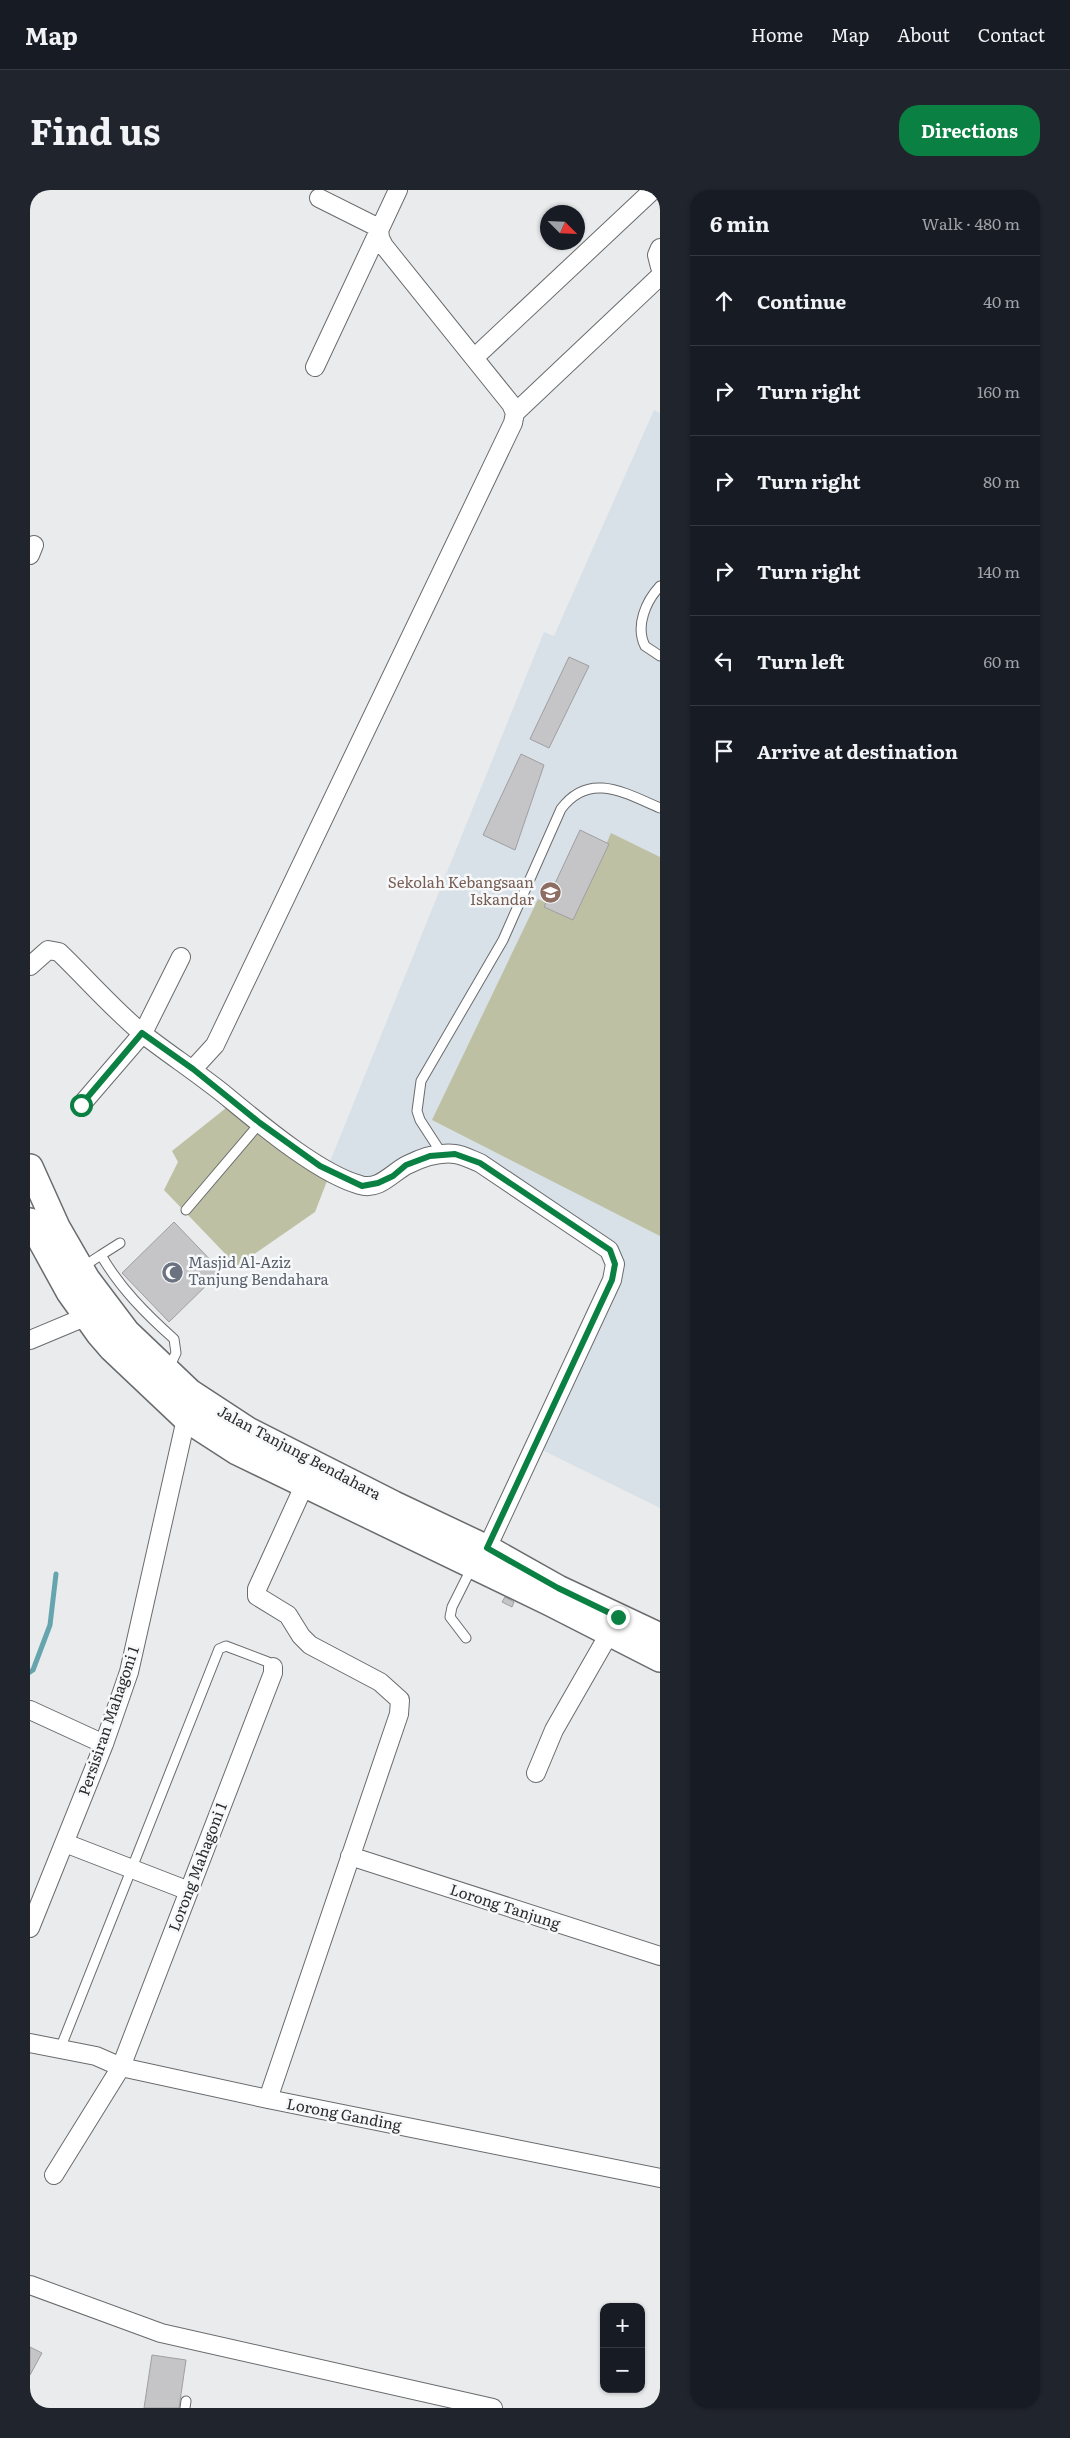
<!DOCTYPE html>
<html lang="en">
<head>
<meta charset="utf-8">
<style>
  :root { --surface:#171b24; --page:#20242c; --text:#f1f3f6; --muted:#9ea1a6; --line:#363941; --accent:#0b8043 }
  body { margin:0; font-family:Literata,serif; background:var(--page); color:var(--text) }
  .controls { position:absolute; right:15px; bottom:15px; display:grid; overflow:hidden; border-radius:10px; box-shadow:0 1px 4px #0004 }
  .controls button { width:45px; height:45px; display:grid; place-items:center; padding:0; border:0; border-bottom:1px solid var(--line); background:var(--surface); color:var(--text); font:25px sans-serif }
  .compass { position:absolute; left:510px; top:15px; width:45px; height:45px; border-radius:50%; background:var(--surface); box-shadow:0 1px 4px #0004; rotate:114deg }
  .stop { position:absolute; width:15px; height:15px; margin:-11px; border:4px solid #0b8043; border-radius:50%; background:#fff }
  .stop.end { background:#0b8043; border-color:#fff; box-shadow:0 1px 5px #0008 }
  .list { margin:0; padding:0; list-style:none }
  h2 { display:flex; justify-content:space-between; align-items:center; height:65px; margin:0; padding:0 20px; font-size:21px }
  h2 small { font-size:16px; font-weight:400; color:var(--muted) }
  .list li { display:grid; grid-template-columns:32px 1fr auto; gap:15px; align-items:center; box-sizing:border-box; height:90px; padding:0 20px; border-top:1px solid var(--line) }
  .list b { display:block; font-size:19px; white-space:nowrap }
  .list em { font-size:16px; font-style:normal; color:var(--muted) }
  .icon { flex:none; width:28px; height:28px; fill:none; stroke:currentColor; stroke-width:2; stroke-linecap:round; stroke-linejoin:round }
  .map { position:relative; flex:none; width:630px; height:2218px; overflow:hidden; border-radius:20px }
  header { display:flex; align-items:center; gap:30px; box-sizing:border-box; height:70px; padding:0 25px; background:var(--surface); border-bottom:1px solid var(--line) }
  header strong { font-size:24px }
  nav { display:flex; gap:28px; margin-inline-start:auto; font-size:18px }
  .intro { display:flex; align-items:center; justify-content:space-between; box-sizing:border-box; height:120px; padding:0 30px }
  h1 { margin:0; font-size:35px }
  .button { padding:12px 22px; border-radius:20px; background:var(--accent); color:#fff; font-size:18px; font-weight:700 }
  main { display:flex; gap:30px; padding:0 30px }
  aside { flex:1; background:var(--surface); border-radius:20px; box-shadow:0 1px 4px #0004 }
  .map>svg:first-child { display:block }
  .built { fill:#d9e1e8 }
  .green { fill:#bec0a3 }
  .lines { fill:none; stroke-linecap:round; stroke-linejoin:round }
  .stream { stroke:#66a5ae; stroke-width:5 }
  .building { fill:#c5c4c7; stroke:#9f9fa1 }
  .lane-casing { stroke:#696b6d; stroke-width:11 }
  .street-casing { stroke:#696b6d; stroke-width:20 }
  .secondary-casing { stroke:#696b6d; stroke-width:28 }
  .lane { stroke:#fff; stroke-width:9 }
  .street { stroke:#fff; stroke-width:18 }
  .secondary { stroke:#fff; stroke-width:25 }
  .route { stroke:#0b8043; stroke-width:6 }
  .labels { text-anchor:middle; stroke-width:5; stroke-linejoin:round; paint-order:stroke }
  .education-label { font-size:15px; fill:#785e54; stroke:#f6f8fa; text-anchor:end }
  .worship-label { font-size:15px; fill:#5b616d; stroke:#f6f8fa; text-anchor:start }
  .street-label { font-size:15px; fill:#2c2d2d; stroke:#f6f8fa }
</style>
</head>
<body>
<header>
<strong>Map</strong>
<nav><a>Home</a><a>Map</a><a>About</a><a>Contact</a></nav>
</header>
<div class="intro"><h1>Find us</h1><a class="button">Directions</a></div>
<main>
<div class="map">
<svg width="630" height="2218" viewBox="0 0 630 2218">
  <rect width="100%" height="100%" fill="#e9ebed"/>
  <!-- built -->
  <path class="built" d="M624 220 630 223V1318L502 1255 589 1058 434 960 405 958 386 960 373 973 332 992 299 974 514 442 524 446Z"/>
  <!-- green -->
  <path class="green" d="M581 643 630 667V1046L402 930 508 709 545 726Z
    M196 918 297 991 285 1022 207 1076 134 1000 148 972 142 961Z"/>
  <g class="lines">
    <!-- stream -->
    <path class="stream" d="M0 1482 3 1480 20 1435 26 1384"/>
  </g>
  <!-- building -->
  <path class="building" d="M539 467 559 476 519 558 500 549Z
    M491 564 514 575 485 660 453 645Z
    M550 640 579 654 543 730 514 717Z
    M144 1032 191 1081 139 1132 92 1083Z
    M475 1407 484 1412 482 1417 472 1412Z
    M0 2157 12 2163 0 2185Z
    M122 2165 156 2170 149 2218H114Z"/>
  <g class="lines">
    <defs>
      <path id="lane" d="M630 396C616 411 605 436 615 456L630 466
        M412 964 390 930 387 921 391 891 473 750 531 619C559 581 595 603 630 618
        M156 1020 230 933
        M71 1065 90 1053
        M51 1078 71 1065C90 1098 116 1124 144 1149L146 1163 139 1178
        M436 1448 420 1427 422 1417 442 1377
        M30 1859 189 1459 196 1456 238 1472 243 1477
        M155 2218 156 2211"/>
      <path id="street" d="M289 8 349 38
        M349 38 350 48 354 56 481 214 485 223
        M630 58 627 65 630 77
        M444 168 623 0
        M285 177 368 0
        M0 365 4 355
        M0 776 18 760 29 762C57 789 83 819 113 844 140 865 169 884 195 905 229 933 289 984 330 995 349 1001 363 982 377 975 391 968 409 962 425 964 433 965 442 970 450 973L579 1060 585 1074 582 1090 457 1358
        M163 879 185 855 483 233 485 223 630 86
        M51 915 113 843 151 767
        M0 1150 55 1127
        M0 1520 74 1554
        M506 1583 524 1540 579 1444
        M35 1653 159 1701
        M320 1666 630 1766
        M0 1738 74 1554 99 1482 156 1229
        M0 1853 66 1866 91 1877 238 1909 630 1988
        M238 1909 369 1524 370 1510 350 1492 280 1455 271 1446 258 1425 227 1406V1399L274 1296
        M24 1985 91 1877 243 1483V1477
        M0 2095 131 2143 463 2218"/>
      <path id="secondary" d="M0 977 27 1037 57 1089 97 1142 160 1202 218 1240 364 1314 457 1358 528 1398 630 1446
        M0 1031 39 1102 69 1144 82 1159 156 1229 207 1262 520 1413 630 1469"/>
    </defs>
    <!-- lane casing -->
    <use href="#lane" class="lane-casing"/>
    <!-- street casing -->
    <use href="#street" class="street-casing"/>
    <!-- secondary casing -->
    <use href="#secondary" class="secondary-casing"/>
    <!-- lane -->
    <use href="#lane" class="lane"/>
    <!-- street -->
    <use href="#street" class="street"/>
    <!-- secondary -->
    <use href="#secondary" class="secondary"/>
  </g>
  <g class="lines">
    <!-- route -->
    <path class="route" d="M51 915 112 843 163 879 230 933 290 976 332 996 348 993 363 986 376 975 400 966 425 964 450 973 580 1060 585 1074 582 1090 457 1358 528 1398 588 1427"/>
  </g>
  <!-- icons -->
  <defs>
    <symbol id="school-disc" viewBox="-11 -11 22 22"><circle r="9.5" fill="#8d6e63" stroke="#f6f8fa"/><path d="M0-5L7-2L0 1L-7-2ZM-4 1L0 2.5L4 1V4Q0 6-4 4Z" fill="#fff"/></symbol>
    <symbol id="mosque-disc" viewBox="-11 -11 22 22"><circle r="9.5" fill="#6b7280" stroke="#f6f8fa"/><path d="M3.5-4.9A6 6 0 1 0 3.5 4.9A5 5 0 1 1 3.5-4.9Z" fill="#fff"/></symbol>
  </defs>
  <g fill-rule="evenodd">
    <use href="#school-disc" x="508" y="690" width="25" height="25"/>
    <use href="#mosque-disc" x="130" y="1070" width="25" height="25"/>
  </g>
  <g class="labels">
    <!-- education labels -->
    <g class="education-label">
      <text x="504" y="698">Sekolah Kebangsaan<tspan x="504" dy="17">Iskandar</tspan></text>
    </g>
    <!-- worship labels -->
    <g class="worship-label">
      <text x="158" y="1078">Masjid Al-Aziz<tspan x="158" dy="17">Tanjung Bendahara</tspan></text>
    </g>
    <!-- street labels -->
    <g class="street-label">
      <text transform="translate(269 1263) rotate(28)" y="5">Jalan Tanjung Bendahara</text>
      <text transform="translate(79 1531) rotate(-71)" y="5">Persisiran Mahagoni 1</text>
      <text transform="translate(168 1677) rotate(-69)" y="5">Lorong Mahagoni 1</text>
      <text transform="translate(475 1717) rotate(18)" y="5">Lorong Tanjung</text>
      <text transform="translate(314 1925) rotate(11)" y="5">Lorong Ganding</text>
    </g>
  </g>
</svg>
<div class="controls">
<button>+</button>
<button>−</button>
</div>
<svg class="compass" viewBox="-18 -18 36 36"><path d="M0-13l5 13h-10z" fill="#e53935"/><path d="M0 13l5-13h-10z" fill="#9ea1a6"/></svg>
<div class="stop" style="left:51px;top:915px"></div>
<div class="stop end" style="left:588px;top:1427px"></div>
</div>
<aside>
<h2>6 min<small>Walk · 480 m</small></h2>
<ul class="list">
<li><svg class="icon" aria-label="ahead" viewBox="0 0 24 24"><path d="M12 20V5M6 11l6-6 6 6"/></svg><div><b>Continue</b></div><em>40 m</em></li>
<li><svg class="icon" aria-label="right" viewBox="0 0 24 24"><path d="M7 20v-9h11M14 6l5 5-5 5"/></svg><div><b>Turn right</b></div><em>160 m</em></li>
<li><svg class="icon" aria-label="right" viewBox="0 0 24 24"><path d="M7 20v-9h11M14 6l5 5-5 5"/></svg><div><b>Turn right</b></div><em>80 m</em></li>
<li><svg class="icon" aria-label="right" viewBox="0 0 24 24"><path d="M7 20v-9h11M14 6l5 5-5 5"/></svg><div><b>Turn right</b></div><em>140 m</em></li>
<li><svg class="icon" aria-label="left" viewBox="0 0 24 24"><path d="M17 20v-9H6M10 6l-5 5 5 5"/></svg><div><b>Turn left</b></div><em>60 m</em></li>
<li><svg class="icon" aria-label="arrive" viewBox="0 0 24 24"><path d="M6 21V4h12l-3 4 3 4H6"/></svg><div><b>Arrive at destination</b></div></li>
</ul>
</aside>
</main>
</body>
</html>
